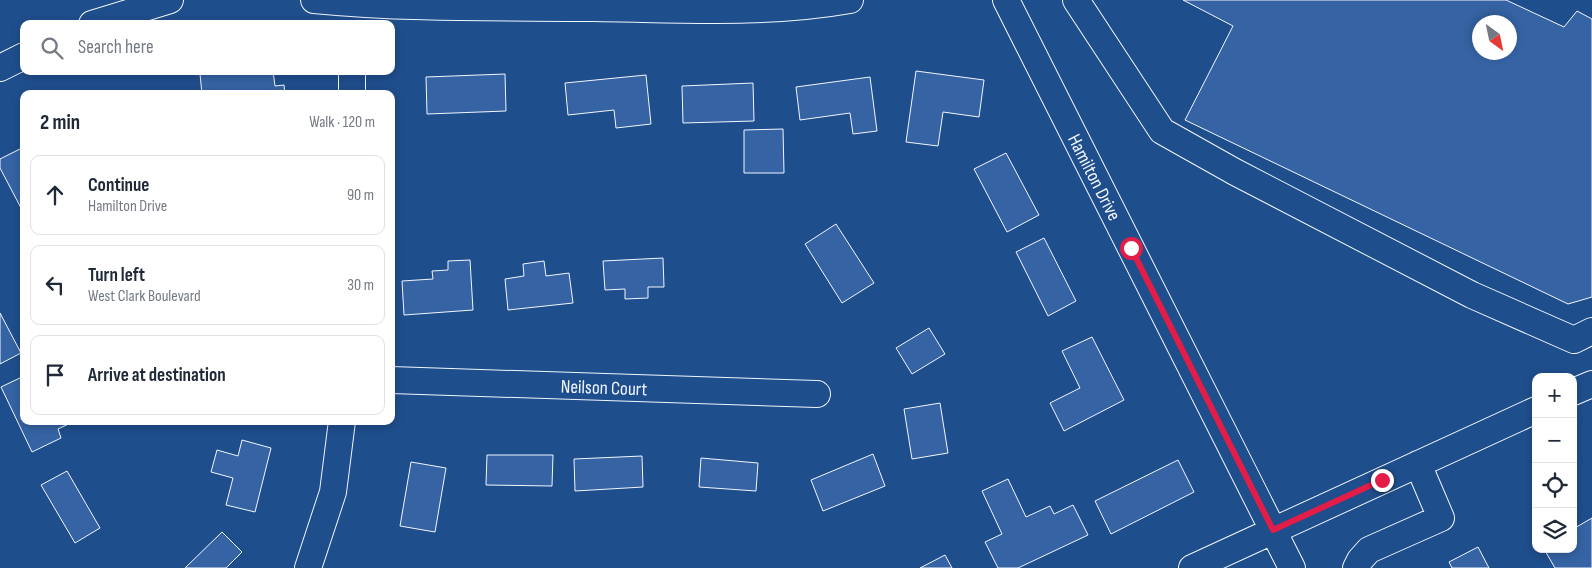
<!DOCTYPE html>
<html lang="en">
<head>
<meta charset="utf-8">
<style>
  :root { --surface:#fff; --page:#f6f6f7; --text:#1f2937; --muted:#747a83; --line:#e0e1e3 }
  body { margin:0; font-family:"Sofia Sans Condensed",sans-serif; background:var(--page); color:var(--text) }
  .controls { position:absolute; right:15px; bottom:15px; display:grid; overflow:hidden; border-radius:10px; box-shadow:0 2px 8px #0003 }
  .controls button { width:45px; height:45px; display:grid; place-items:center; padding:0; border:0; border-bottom:1px solid var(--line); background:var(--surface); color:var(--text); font:25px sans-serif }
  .compass { position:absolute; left:1472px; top:15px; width:45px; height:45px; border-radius:50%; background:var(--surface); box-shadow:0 2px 8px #0003; rotate:147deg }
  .stop { position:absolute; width:15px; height:15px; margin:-11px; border:4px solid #e11d48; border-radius:50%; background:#fff }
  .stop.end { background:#e11d48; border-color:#fff; box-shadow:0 1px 5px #0008 }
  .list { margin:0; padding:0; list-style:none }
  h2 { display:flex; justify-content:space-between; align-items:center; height:65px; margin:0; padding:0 20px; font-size:21px }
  h2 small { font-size:16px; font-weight:400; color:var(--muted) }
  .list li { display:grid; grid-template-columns:32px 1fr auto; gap:15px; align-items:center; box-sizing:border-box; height:80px; margin:0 10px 10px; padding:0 10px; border:1px solid var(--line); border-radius:10px }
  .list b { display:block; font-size:19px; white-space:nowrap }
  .list p { margin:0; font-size:16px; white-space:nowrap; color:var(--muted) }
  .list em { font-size:16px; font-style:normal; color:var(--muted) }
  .icon { flex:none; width:28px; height:28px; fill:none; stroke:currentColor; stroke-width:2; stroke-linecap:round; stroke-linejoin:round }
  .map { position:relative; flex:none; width:1592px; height:568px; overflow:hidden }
  .search { position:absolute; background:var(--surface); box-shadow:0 2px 8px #0003; left:20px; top:20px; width:375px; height:55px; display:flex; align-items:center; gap:12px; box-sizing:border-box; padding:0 18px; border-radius:10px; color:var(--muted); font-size:19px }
  .panel { position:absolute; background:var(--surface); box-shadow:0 2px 8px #0003; left:20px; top:90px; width:375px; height:335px; border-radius:10px }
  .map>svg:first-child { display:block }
  .building { fill:#3563a3; stroke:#f2f6ff; fill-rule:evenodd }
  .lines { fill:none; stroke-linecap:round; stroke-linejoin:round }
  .minor-casing { stroke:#f2f6ff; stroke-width:28 }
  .minor { stroke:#1f4e8c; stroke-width:26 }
  .route { stroke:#e11d48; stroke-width:6 }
  .labels { text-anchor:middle; stroke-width:4; stroke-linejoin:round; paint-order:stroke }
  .street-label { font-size:19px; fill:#f2f6ff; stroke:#1f4e8c }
</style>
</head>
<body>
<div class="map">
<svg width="1592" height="568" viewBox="0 0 1592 568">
  <rect width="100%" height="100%" fill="#1f4e8c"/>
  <!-- building -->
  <path class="building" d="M1183 0H1506L1564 27 1577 11 1592 19V297L1568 304 1185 120 1233 26ZM1480 22H1510V52H1480Z
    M232 71H273L275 86 284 85 285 94H202L200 74Z
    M916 71 984 80 979 117 943 112 938 146 906 142Z
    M505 74 506 111 427 114 426 77Z
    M646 75 651 124 616 128 614 110 568 115 565 83Z
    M870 77 877 131 853 134 850 113 800 120 796 87Z
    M753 83 754 121 683 123 682 86Z
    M783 129 784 173H744V130Z
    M24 147V206L21 208 0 168V159Z
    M1006 153 1039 215 1007 232 974 169Z
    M836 224 874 283 842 303 805 244Z
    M1044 238 1076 301 1048 316 1016 252Z
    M663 258 664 287H648V298L625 299V289L605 290 603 261Z
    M470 260 473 310 404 315 402 281 433 279 432 271 448 270V261Z
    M544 261 546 276 569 273 573 303 508 310 505 279 524 276 523 264Z
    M0 313 21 353 0 364Z
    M929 328 945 354 912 374 896 348Z
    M1092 337 1124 400 1064 431 1050 403 1080 388 1062 351Z
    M24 376V421H75L58 429 61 438 32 452 1 387Z
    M940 403 948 453 912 459 904 409Z
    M242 440 271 448 255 512 226 505 233 478 211 472 217 450 238 456Z
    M873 454 885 486 823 511 811 480Z
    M487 455H553L552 486 486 485Z
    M642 456 643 487 575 491 574 459Z
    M701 458 758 463 756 491 699 487Z
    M1178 460 1194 492 1111 534 1095 501Z
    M411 462 446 468 435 532 400 526Z
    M67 471 100 528 75 543 41 485Z
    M1008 479 1026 517 1050 506 1054 514 1073 505 1088 535 1018 568H998L985 542 1002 534 982 491Z
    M1592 518V568H1555L1544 549H1573V529Z
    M222 532 242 552 226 568H185Z
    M1478 547 1489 568H1452L1449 562Z
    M945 555 952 568H920Z"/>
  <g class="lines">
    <defs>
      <path id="minor" d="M314 0C407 9 500 7 593 8 679 9 765 15 850 0
        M1006 0 1292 568
        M1076 0 1162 131 1235 172 1472 295 1574 340 1592 331
        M92 24 170 0
        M0 68 24 56
        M352 94V71
        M391 380 817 394
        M1573 392 1592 384
        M308 568 333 492 342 421
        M1192 568 1536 410
        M1356 568 1360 560 1369 550 1441 518 1418 464"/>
    </defs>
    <!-- minor casing -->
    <use href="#minor" class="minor-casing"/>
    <!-- minor -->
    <use href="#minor" class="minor"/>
  </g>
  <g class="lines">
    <!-- route -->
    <path class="route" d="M1131 248 1273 530 1382 480"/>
  </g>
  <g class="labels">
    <!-- street labels -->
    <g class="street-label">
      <text transform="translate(1095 177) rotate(63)" y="7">Hamilton Drive</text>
      <text transform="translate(604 387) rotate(2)" y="7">Neilson Court</text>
    </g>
  </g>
</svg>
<div class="controls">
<button>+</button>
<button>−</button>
<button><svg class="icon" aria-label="locate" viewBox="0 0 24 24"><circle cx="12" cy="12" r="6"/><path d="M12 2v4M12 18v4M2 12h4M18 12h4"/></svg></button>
<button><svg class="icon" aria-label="layers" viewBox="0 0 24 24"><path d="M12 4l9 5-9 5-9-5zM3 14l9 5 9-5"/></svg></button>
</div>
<svg class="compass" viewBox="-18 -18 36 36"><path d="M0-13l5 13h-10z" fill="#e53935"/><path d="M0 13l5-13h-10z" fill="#747a83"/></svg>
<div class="stop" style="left:1131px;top:248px"></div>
<div class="stop end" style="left:1382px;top:480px"></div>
<div class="search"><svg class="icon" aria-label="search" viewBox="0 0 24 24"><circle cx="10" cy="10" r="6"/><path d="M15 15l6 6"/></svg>Search here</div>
<section class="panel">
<h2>2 min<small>Walk · 120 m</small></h2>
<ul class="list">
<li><svg class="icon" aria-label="ahead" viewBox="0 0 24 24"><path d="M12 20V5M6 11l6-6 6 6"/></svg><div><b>Continue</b><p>Hamilton Drive</p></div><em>90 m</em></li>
<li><svg class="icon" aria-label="left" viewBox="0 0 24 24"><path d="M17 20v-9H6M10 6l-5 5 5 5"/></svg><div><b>Turn left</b><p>West Clark Boulevard</p></div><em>30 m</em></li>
<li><svg class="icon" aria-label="arrive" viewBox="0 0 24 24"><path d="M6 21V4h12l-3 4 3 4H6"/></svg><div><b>Arrive at destination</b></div></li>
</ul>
</section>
</div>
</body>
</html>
